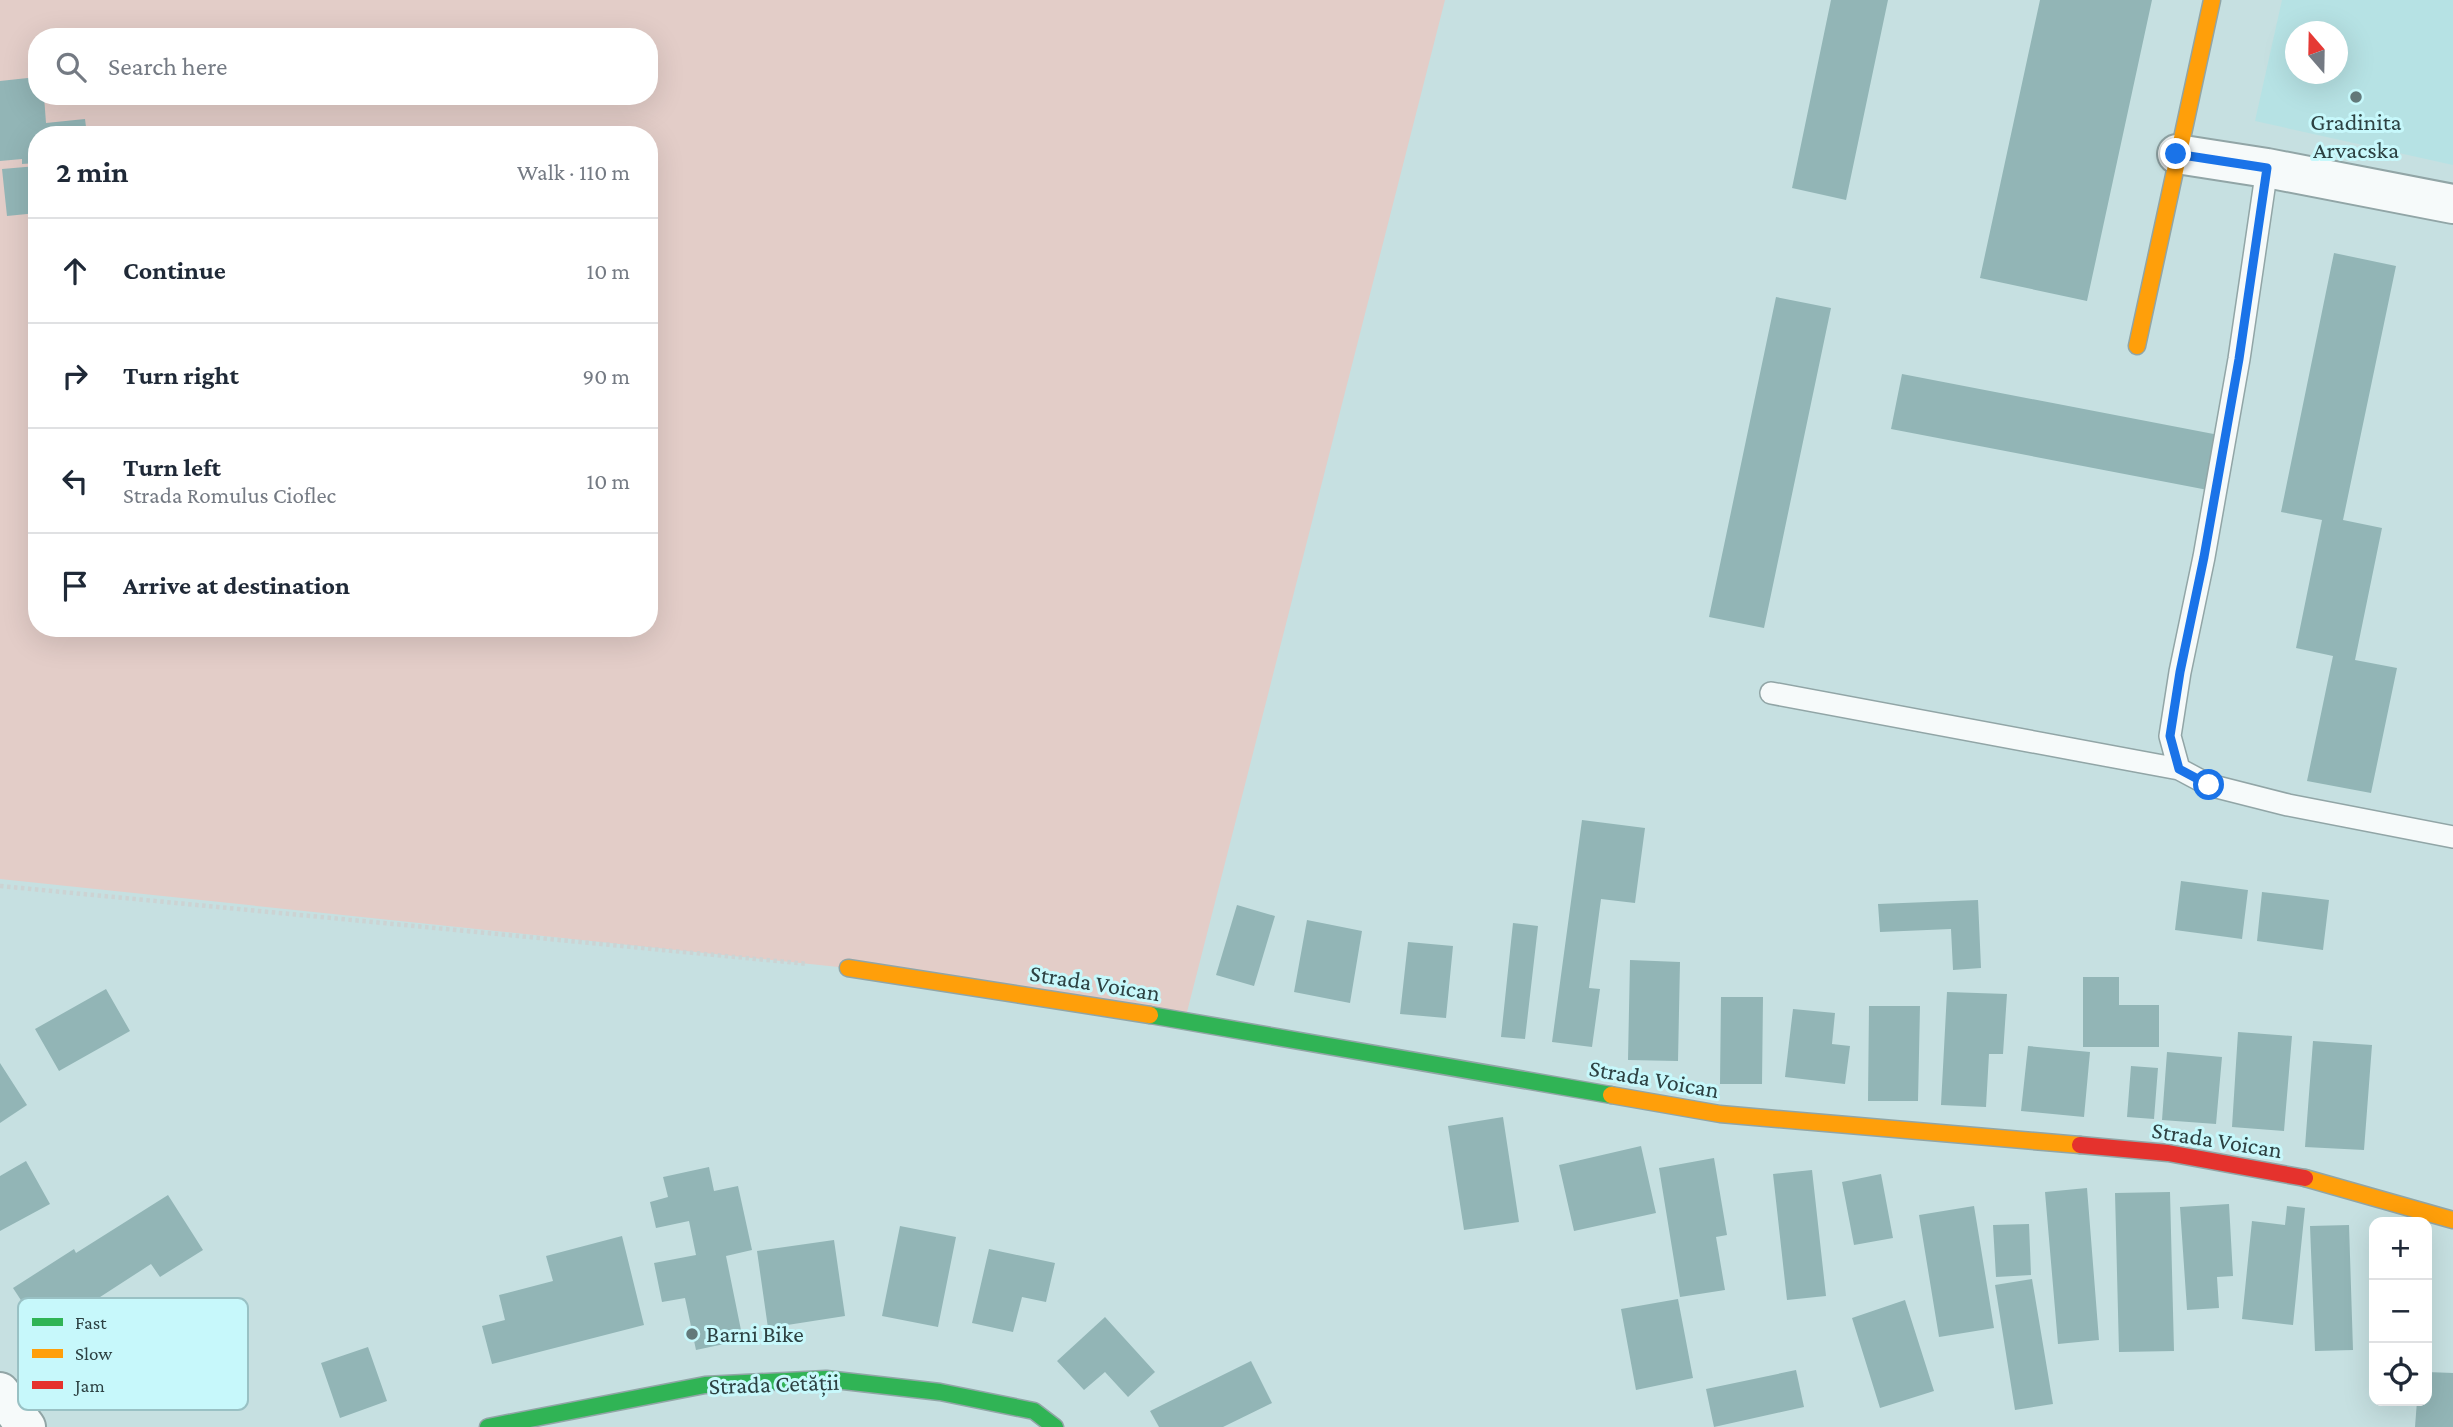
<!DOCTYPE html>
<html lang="en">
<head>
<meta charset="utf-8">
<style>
  :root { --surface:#fff; --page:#f6f6f7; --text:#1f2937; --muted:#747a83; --line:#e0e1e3 }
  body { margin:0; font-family:"Crimson Pro",serif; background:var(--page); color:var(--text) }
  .controls { position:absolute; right:21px; bottom:21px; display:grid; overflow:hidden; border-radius:14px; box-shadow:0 7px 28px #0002 }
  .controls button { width:63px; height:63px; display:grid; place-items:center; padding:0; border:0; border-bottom:2px solid var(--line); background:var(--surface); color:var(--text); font:35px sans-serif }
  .compass { position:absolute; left:2285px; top:21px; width:63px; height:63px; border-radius:50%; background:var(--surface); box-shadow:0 7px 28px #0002; rotate:340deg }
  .stop { position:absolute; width:21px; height:21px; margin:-16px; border:5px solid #1a73e8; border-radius:50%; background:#fff }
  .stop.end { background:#1a73e8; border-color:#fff; box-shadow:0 2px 7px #0008 }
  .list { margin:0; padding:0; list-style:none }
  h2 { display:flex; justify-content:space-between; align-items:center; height:91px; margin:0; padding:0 28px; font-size:30px }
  h2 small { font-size:23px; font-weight:400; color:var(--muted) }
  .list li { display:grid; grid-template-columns:46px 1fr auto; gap:21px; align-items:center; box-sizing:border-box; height:105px; padding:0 28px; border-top:2px solid var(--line) }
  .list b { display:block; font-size:26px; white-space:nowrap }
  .list p { margin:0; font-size:23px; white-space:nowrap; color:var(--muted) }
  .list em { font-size:23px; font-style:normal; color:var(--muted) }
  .icon { flex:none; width:38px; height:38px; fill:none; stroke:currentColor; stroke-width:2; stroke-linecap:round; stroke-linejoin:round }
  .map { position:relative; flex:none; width:2453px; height:1427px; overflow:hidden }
  .search { position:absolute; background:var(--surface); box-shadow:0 7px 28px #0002; left:28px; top:28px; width:630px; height:77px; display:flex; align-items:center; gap:18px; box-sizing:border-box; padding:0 24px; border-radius:28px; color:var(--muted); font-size:26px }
  .panel { position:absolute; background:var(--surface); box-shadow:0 7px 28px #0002; left:28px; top:126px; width:630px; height:511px; border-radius:28px }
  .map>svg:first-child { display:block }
  .built { fill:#b6e2e4; fill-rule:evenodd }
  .green { fill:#e3cdc8; fill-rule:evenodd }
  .building { fill:#92b5b6 }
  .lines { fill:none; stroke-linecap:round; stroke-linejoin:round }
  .lane-casing { stroke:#91a5a6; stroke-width:24 }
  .street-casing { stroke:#91a5a6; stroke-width:42 }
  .fast-casing { stroke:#91a5a6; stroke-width:19 }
  .slow-casing { stroke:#91a5a6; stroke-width:19 }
  .jam-casing { stroke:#91a5a6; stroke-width:19 }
  .path { stroke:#ccd3d3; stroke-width:4.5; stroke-dasharray:3.5 3.5; stroke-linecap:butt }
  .lane { stroke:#f6fafa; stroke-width:21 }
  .street { stroke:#f6fafa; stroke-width:38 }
  .fast { stroke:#30b455; stroke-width:16 }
  .slow { stroke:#ff9f0a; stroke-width:16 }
  .jam { stroke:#e5322d; stroke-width:16 }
  .route { stroke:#1a73e8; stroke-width:9 }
  .poi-dot { fill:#63797a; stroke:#c7f8fb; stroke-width:2.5 }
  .labels { text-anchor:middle; stroke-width:6; stroke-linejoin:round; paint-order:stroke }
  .poi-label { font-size:24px; fill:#2d4142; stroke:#c7f8fb }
  .street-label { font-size:24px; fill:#2d4142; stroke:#c7f8fb }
  .key { fill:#c7f8fb; stroke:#99c1c4; stroke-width:2 }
  .key-label { font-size:19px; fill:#2d4142 }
</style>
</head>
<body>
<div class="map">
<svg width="2453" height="1427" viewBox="0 0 2453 1427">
  <rect width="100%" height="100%" fill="#c6e0e1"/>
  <!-- built -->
  <path class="built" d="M2282 0H2453V165L2255 121ZM2296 32H2338V74H2296Z"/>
  <!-- green -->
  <path class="green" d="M0 0H1445L1185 1020 848 968 0 879ZM37 37H649V96H37ZM37 135H649V628H37Z"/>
  <!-- building -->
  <path class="building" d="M1831 0H1888L1846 200 1792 188Z
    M2040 0H2152L2087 301 1980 278Z
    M37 77V96H44L46 123 85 119 87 135H37V163L22 164V159L0 161V81Z
    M37 166V213L7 216 2 169Z
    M2334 253 2396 266 2343 520 2382 528 2355 660 2397 668 2371 793 2307 781 2333 656 2296 648 2322 520 2281 512Z
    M1776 297 1831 308 1764 628 1709 617Z
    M1902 374 2224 436 2213 491 1891 429Z
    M1582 820 1645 828 1635 903 1601 899 1589 988 1600 989 1592 1047 1552 1042Z
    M2181 881 2248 890 2242 939 2175 930Z
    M2262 892 2329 900 2323 950 2257 941Z
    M1978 900 1981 968 1953 970 1951 929 1880 932 1878 904Z
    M1237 905 1275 916 1254 986 1216 975Z
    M1307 920 1362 931 1350 1003 1294 992Z
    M1513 923 1538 926 1525 1039 1501 1037Z
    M1408 942 1453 946 1446 1018 1400 1014Z
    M1630 960 1680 962 1678 1061 1628 1060Z
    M2083 977H2119V1005H2159V1047H2083Z
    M106 989 130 1031 59 1071 35 1029Z
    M1947 992 2007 994 2003 1054H1989L1986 1107 1941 1105Z
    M1721 997H1763L1762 1084H1720Z
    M1869 1006H1920L1918 1101H1868Z
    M1793 1009 1835 1013 1832 1044 1850 1046 1845 1084 1785 1077Z
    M2238 1032 2292 1036 2284 1131 2232 1127Z
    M2313 1041 2372 1045 2364 1150 2305 1147Z
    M2028 1046 2090 1052 2084 1117 2021 1111Z
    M2167 1052 2222 1057 2216 1124 2162 1120Z
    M0 1063 27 1105 0 1123Z
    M2131 1066 2158 1068 2154 1119 2127 1117Z
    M1503 1117 1519 1222 1464 1230 1448 1126Z
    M1641 1146 1656 1213 1574 1231 1559 1165Z
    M1714 1158 1727 1235 1716 1237 1725 1290 1680 1297 1659 1168Z
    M26 1161 50 1204 0 1231V1176Z
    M709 1167 714 1191 738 1186 752 1250 726 1256 743 1340 696 1350 685 1298 662 1302 654 1263 696 1255 689 1221 656 1228 650 1202 668 1197 663 1177Z
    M1812 1170 1826 1296 1787 1300 1773 1174Z
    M1881 1174 1893 1238 1854 1245 1842 1182Z
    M2087 1188 2099 1340 2058 1344 2045 1192Z
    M2170 1192 2174 1351 2119 1352 2115 1193Z
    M168 1195 203 1250 160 1277 151 1264 43 1334 13 1288 74 1249 76 1253Z
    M2229 1204 2233 1276 2217 1277 2219 1308 2187 1310 2180 1207Z
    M1974 1206 1994 1328 1939 1337 1919 1215Z
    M2287 1206 2305 1208 2293 1325 2242 1319 2252 1221 2285 1225Z
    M2029 1224 2031 1275 1996 1277 1993 1225Z
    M2349 1225 2353 1350 2315 1351 2310 1226Z
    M900 1226 956 1237 938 1327 882 1316Z
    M622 1236 644 1325 492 1364 482 1326 505 1320 499 1295 553 1281 546 1256Z
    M834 1240 845 1316 768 1328 757 1251Z
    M989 1249 1055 1263 1046 1302 1022 1297 1013 1332 972 1323Z
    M2032 1279 2053 1404 2015 1410 1995 1285Z
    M1678 1299 1693 1378 1636 1390 1621 1309Z
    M1905 1300 1934 1391 1880 1408 1852 1318Z
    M1105 1317 1155 1372 1128 1397 1105 1372 1084 1390 1057 1361Z
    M368 1347 387 1401 340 1418 321 1363Z
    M1251 1361 1272 1403 1223 1427H1159L1150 1411Z
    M1796 1370 1804 1407 1714 1427 1706 1389Z
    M2427 1372 2453 1373V1427H2415L2417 1401H2427Z"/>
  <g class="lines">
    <defs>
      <path id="lane" d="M2267 168 2239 359 2204 557 2180 672 2170 736 2179 769 2209 785 2288 805 2453 837
        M1771 693 2179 769"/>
      <path id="street" d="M2177 154 2267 168 2453 204
        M0 1392 26 1427"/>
      <path id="fast" d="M1150 1015 1611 1095
        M488 1427 705 1385 826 1379 940 1392 1034 1411 1055 1427"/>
      <path id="slow" d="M2137 346 2212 0
        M848 968 1150 1015
        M1611 1095 1720 1114 2080 1145
        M2305 1178 2453 1220"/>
      <path id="jam" d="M2080 1145 2168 1153 2305 1178"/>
    </defs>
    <!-- lane casing -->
    <use href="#lane" class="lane-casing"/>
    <!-- street casing -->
    <use href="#street" class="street-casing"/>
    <!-- fast casing -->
    <use href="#fast" class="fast-casing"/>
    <!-- slow casing -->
    <use href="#slow" class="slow-casing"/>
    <!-- jam casing -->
    <use href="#jam" class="jam-casing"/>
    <!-- path -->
    <path class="path" d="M0 886 808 964"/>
    <!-- lane -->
    <use href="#lane" class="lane"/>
    <!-- street -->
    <use href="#street" class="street"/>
    <!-- fast -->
    <use href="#fast" class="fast"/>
    <!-- slow -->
    <use href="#slow" class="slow"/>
    <!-- jam -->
    <use href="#jam" class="jam"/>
  </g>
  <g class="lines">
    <!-- route -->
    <path class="route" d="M2176 154 2267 168 2239 359 2204 557 2180 672 2170 736 2179 769 2209 785"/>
  </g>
  <!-- markers -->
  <g class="poi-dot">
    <circle cx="2356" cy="97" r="7"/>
    <circle cx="692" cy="1334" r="7"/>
  </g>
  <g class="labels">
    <!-- poi labels -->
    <g class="poi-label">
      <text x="2356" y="130">Gradinita<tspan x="2356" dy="28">Arvacska</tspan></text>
      <text x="706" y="1342" text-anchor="start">Barni Bike</text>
    </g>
    <!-- street labels -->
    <g class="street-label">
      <text transform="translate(1095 983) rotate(9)" y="8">Strada Voican</text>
      <text transform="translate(1654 1079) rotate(10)" y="8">Strada Voican</text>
      <text transform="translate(2217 1140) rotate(9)" y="8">Strada Voican</text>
      <text transform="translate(774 1384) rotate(-2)" y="8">Strada Cetății</text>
    </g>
  </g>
  <!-- legend -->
  <rect x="18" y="1298" width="230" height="112" rx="10" class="key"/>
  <rect x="32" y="1318" width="31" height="8" fill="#30b455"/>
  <rect x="32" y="1349" width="31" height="9" fill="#ff9f0a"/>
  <rect x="32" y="1381" width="31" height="8" fill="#e5322d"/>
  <g class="key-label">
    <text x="75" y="1329">Fast</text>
    <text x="75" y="1360">Slow</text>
    <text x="75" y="1392">Jam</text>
  </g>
</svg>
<div class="controls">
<button>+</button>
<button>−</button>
<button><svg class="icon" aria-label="locate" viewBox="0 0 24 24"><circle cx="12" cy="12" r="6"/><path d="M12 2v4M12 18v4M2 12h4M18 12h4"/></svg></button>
</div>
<svg class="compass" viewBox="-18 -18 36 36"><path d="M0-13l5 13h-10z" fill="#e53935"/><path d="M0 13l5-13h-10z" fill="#747a83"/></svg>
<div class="stop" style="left:2209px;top:785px"></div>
<div class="stop end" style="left:2176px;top:154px"></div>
<div class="search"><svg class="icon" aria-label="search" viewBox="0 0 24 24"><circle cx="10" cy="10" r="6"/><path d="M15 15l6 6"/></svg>Search here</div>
<section class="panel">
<h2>2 min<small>Walk · 110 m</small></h2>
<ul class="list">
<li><svg class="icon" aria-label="ahead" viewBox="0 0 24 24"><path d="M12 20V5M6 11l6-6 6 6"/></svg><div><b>Continue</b></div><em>10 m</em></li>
<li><svg class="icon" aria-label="right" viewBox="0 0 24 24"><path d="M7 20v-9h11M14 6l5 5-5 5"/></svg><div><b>Turn right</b></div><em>90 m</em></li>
<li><svg class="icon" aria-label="left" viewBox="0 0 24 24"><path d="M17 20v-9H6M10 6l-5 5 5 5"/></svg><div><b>Turn left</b><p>Strada Romulus Cioflec</p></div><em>10 m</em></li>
<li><svg class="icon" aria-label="arrive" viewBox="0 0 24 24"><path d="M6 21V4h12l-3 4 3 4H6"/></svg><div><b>Arrive at destination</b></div></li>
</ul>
</section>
</div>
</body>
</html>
